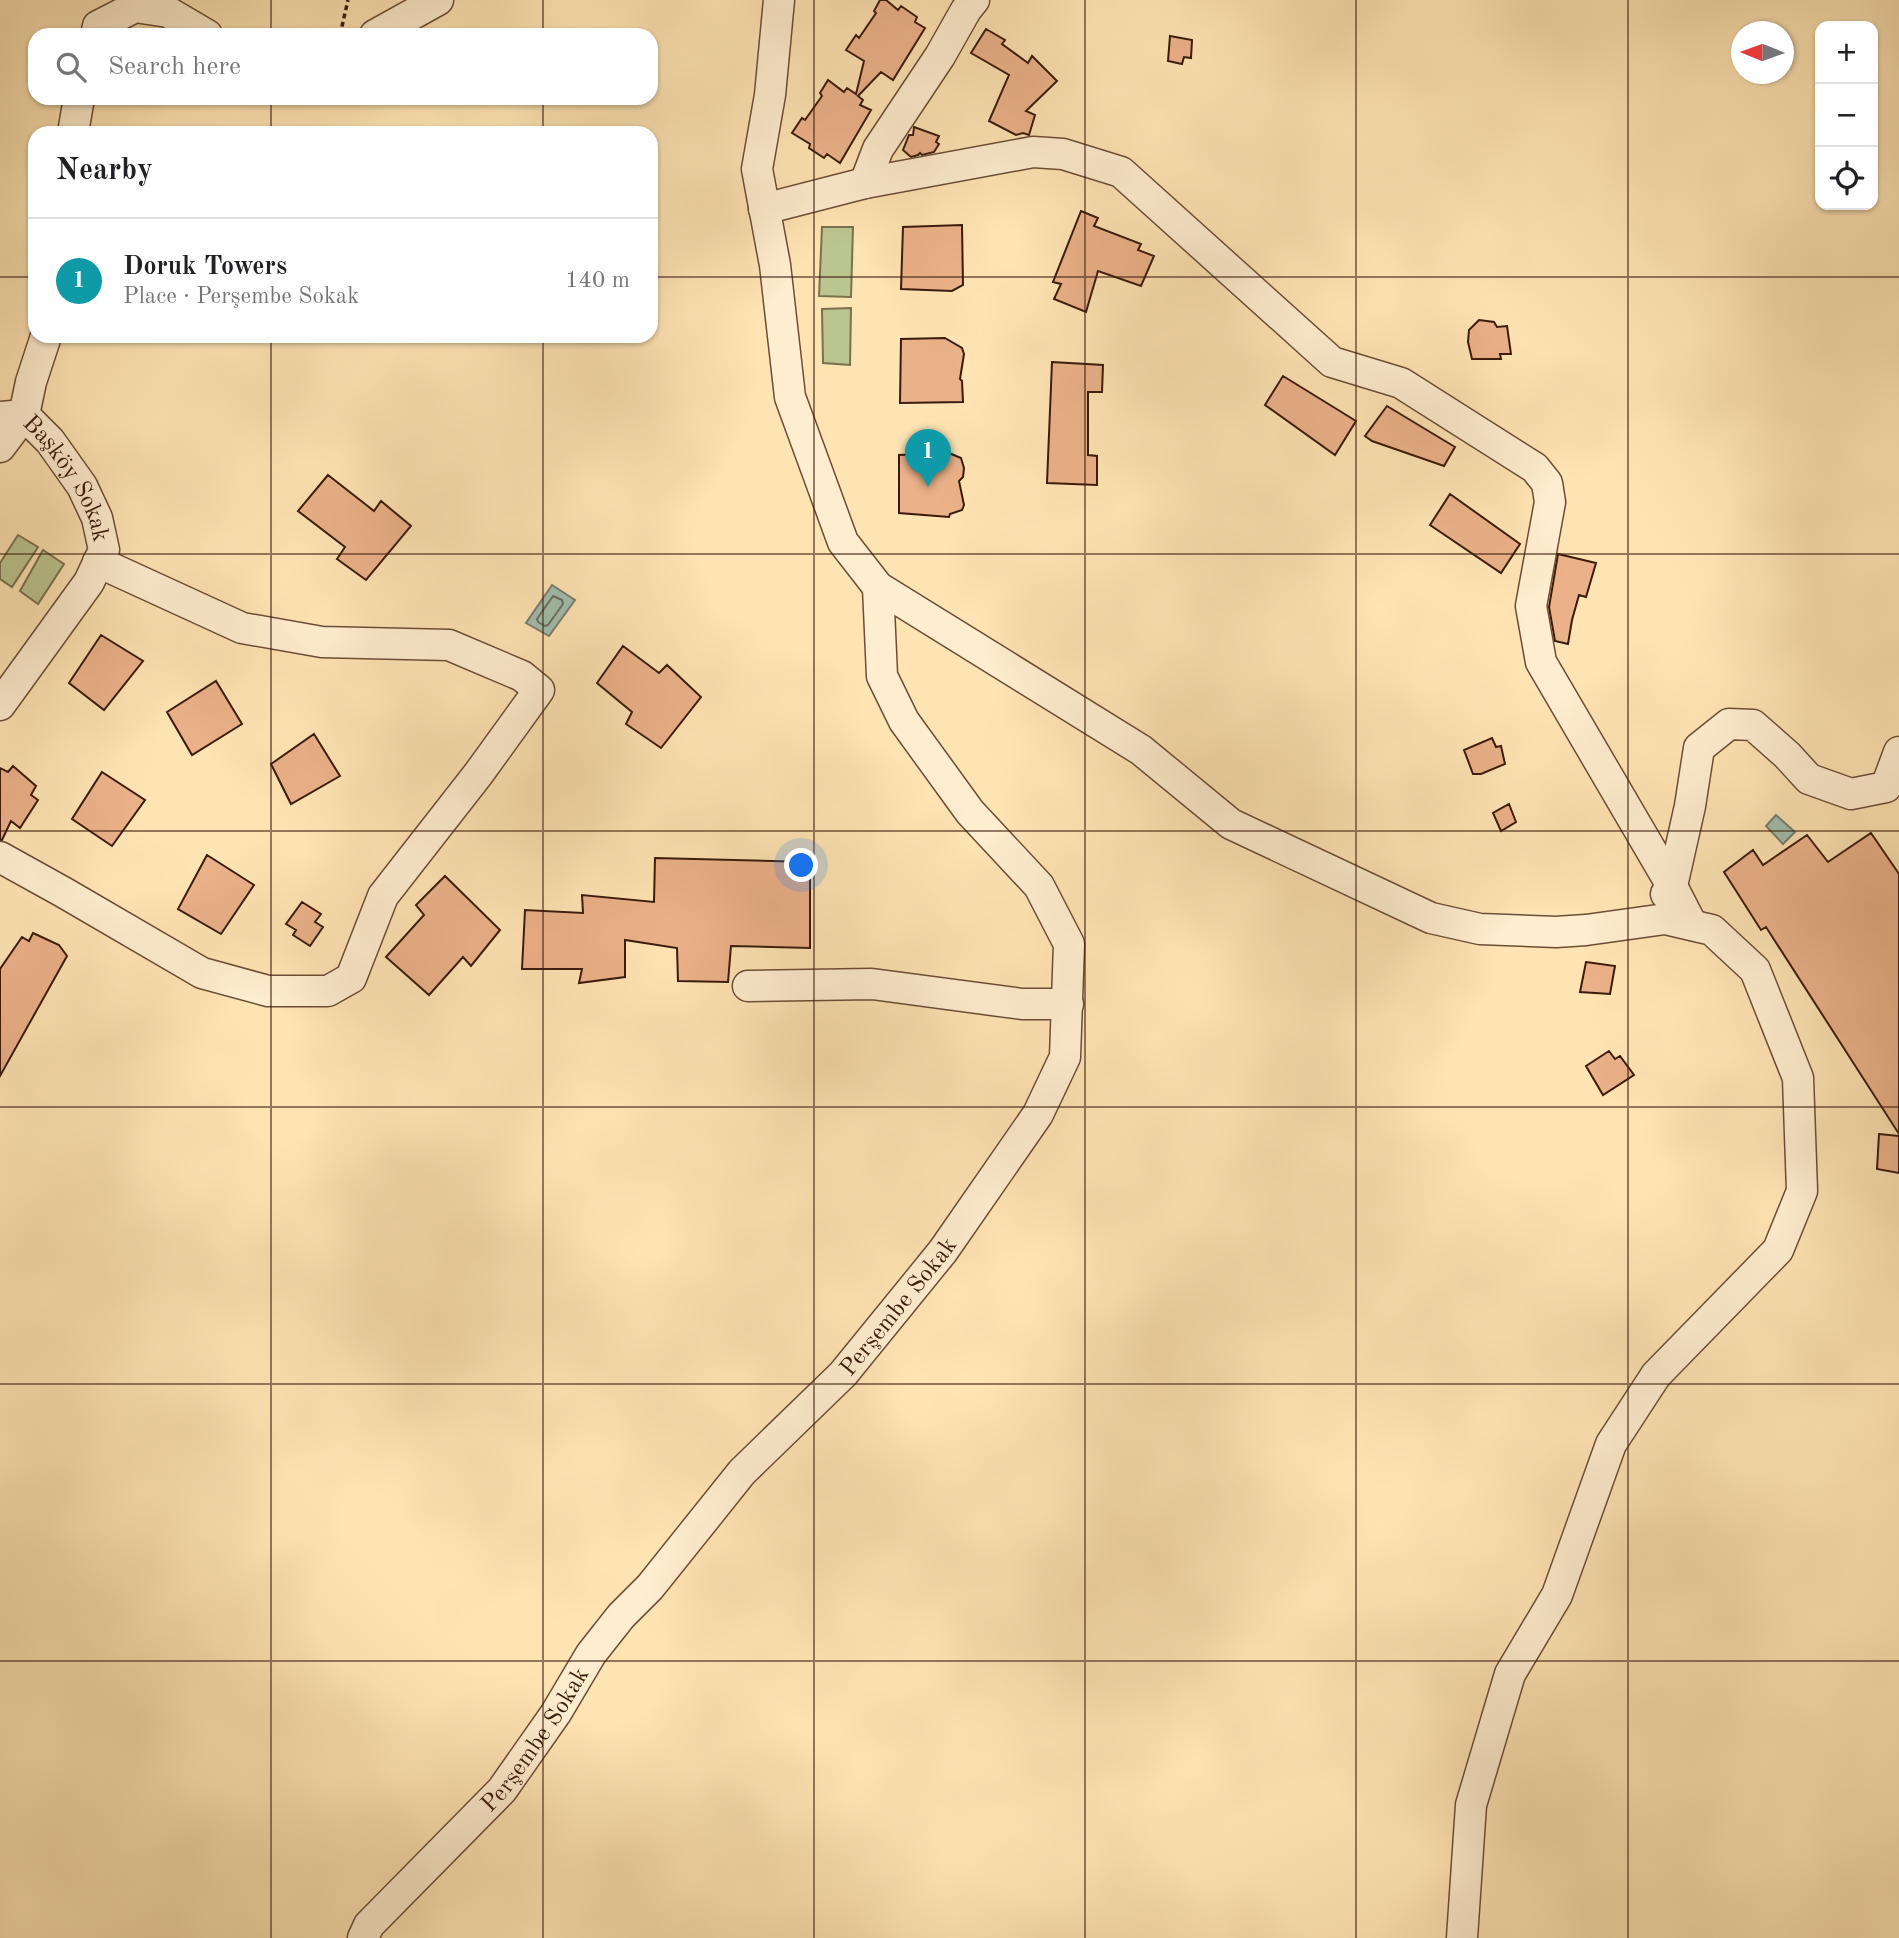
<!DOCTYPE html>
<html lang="en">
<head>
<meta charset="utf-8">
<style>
  :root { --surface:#fff; --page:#f6f6f6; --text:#202124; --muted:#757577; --line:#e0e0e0; --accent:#8f2418 }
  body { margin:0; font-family:"Old Standard TT",serif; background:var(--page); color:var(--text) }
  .controls { position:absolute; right:21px; top:21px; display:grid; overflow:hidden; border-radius:14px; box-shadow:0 2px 5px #0004 }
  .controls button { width:63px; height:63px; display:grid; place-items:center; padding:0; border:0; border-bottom:2px solid var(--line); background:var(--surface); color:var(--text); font:35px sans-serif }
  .compass { position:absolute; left:1731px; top:21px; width:63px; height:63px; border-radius:50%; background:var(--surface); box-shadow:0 2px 5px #0004; rotate:271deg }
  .you { position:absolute; left:802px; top:866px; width:24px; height:24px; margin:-18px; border:5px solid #fff; border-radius:50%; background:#1a73e8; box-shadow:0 0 0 10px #1a73e833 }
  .badge { display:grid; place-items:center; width:46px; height:46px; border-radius:50%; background:var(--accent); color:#fff; font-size:23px; font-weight:700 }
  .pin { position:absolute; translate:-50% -58px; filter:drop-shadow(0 2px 4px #0008) }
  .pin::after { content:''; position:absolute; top:37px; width:24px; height:21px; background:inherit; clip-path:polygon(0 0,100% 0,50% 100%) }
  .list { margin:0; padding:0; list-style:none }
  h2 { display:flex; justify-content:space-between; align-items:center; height:91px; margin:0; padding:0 28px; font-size:30px }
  h2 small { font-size:23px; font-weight:400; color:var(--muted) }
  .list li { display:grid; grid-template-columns:46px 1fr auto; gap:21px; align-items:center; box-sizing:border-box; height:126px; padding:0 28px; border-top:2px solid var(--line) }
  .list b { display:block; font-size:26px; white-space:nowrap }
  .list p { margin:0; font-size:23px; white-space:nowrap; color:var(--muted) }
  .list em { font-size:23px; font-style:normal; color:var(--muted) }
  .icon { flex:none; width:38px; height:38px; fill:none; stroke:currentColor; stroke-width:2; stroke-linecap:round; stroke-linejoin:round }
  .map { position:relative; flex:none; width:1899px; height:1938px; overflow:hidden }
  .search { position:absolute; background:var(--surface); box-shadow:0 2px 5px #0004; left:28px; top:28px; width:630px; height:77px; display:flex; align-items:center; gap:18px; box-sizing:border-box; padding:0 24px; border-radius:21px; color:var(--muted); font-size:26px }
  .panel { position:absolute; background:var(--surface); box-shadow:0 2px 5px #0004; left:28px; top:126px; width:630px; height:217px; border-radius:21px }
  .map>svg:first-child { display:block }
  .green { fill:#bbc590; stroke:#7a704e; stroke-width:2 }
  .water { fill:#a0beae; stroke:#777d6d; stroke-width:2 }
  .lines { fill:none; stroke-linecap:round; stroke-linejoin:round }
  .shore { stroke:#6d6c5d; stroke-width:2 }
  .building { fill:#ebb189; stroke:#3a1b0c; stroke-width:2 }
  .minor-casing { stroke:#6b4d36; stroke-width:33 }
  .path { stroke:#3a1b0c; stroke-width:3.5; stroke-dasharray:5 3.5; stroke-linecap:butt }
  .minor { stroke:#feedce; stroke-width:30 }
  .grid { fill:none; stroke:#3a1b0c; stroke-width:2; stroke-opacity:0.55 }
  .labels { text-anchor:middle; stroke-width:5; stroke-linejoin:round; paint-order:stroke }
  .street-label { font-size:24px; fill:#3a1b0c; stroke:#feedce }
</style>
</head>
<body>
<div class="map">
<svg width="1899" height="1938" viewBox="0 0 1899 1938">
  <rect width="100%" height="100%" fill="#fee3b3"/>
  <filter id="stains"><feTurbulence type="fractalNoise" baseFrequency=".00286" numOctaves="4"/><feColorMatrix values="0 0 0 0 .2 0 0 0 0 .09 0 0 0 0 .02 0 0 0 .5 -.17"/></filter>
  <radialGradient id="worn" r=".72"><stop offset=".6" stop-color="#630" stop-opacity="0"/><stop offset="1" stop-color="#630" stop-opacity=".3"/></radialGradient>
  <!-- green -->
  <path class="green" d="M822 227H853L851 297 819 296Z
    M851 308 850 365 823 363 822 309Z
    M18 535 38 547 12 587 0 579V563Z
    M43 550 64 564 38 604 20 591Z"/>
  <!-- water -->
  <path class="water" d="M552 585 575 600 549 636 526 623Z
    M1776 815 1795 832 1783 844 1766 826Z"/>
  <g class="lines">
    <!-- shore -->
    <path class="shore" d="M553 596 562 600 563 604 548 625 545 626 538 622 537 619Z"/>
  </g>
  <!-- building -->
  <path class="building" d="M880 0H886L898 10 901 6 917 17 915 22 925 28 893 80 881 72 858 96 863 100 860 105 871 110 840 163 827 154 824 158 809 148 810 144 792 133 802 118 805 120 822 96 820 93 828 80 844 92 847 88 856 94 864 61 846 50 856 35 859 38 876 13 874 11Z
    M986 29 1005 40 1002 44 1028 63 1032 56 1057 81 1026 111 1035 115 1029 135 1023 133 1016 135 989 121 1009 75 971 53Z
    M1170 36 1192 40 1191 58 1184 57 1182 64 1168 61Z
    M914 127 939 136 936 142 939 144 934 152 922 155 920 153 918 155 911 157 903 150 909 135H913Z
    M1081 211 1098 218 1094 226 1141 244 1138 250 1154 256 1141 286 1098 271 1086 312 1054 299 1061 284 1053 282Z
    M962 225 963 285 952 291 901 289 903 227Z
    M1479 320 1494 322 1497 327 1507 326 1511 354H1500L1501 359H1472L1468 342 1469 330Z
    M945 338 962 348 964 354 960 379 962 381 963 402 900 403 901 339Z
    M1052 362 1103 365 1102 392H1088V455L1097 456V485L1047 483Z
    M1283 376 1356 421 1335 455 1265 405Z
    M1387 406 1455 447 1444 466 1372 441 1365 436Z
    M949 453 961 458 964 468 963 477 959 481 964 505 962 510 950 514 949 517 899 513V455Z
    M328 475 374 511 381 501 411 526 366 580 337 559 345 547 298 511Z
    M1450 494 1520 544 1501 573 1430 525Z
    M1558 554 1596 563 1586 597 1579 595 1572 620 1568 644 1555 641 1549 607Z
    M101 635 143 661 104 710 69 683Z
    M623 646 659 673 667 665 701 697 661 748 626 724 632 712 597 683Z
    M216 681 242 724 192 755 167 712Z
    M314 734 340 776 291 804 271 764Z
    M1492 738 1496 747 1501 746 1505 764 1481 774H1473L1464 750Z
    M13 766 36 786 31 795 38 800 20 828 11 821 2 840H0V768L8 772Z
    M102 772 145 800 112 846 72 819Z
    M1509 804 1516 822 1501 831 1493 813Z
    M1871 833 1899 874V1134L1766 927 1761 930 1724 872 1753 850 1763 865 1807 835 1828 862Z
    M207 855 254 885 221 934 178 909Z
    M655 858 810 862V948L731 946 728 982 678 981 677 948 625 940V977L579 983 582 969H522L525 910 583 913 582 895 654 902Z
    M445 876 500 930 471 966 463 957 429 995 386 957 424 915 416 905Z
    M302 902 321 914 315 922 323 927 310 946 293 935 296 930 286 924Z
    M33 933 59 945 67 956 0 1076V969L22 937 29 941Z
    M1586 962 1615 966 1610 994 1580 992Z
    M1609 1051 1615 1059 1620 1056 1634 1075 1603 1095 1586 1066Z
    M1879 1134 1899 1136V1173L1877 1169Z"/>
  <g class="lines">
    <defs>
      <g id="minor">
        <path d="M779 0 770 95 757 169 775 265 790 397 843 542 878 587 1141 750 1231 824 1431 918 1480 929 1556 932 1586 930 1665 919 1712 930 1755 970 1798 1078 1802 1191 1778 1250 1656 1375 1611 1444 1557 1595 1510 1674 1471 1805 1462 1938"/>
        <path d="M96 35 98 26 135 7 168 12 207 35"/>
        <path d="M375 35 438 0"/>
        <path d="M73 133 79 98"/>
        <path d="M865 183 878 149 940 56 966 10 974 0"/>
        <path d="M764 209 865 183 1033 152 1063 154 1121 172 1332 362 1401 383 1535 468 1547 483 1550 502 1531 606 1541 662 1672 886 1692 925"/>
        <path id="s1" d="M0 417 24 415 50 441 82 486 97 518 104 550 89 582 0 705"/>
        <path d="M0 447 24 415 31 382 46 336"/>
        <path d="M0 857 63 892 202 973 268 991H328L351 978 383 896 479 773 539 690 522 676 449 645 322 642 242 628 98 562"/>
        <path d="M1666 894 1672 886 1690 806 1699 748 1729 724 1753 725 1787 755 1809 779 1851 794 1886 787 1899 752"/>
        <path d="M748 986 872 984 1022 1004H1068"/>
        <path id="s2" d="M363 1938 369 1925 502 1790 556 1713 591 1654 621 1616 650 1587 742 1472 843 1374 943 1251 1038 1114 1065 1057 1069 944 1039 886 970 812 904 721 882 676 878 587"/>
      </g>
    </defs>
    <!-- minor casing -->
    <use href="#minor" class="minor-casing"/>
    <!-- path -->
    <path class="path" d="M340 35 348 0"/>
    <!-- minor -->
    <use href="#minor" class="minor"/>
  </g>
  <!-- grid -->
  <path class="grid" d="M271 0V35M543 0V35M814 0V1938M1085 0V1938M1356 0V1938M1628 0V1938M271 98V133M543 98V133M0 277H35M651 277H1899M271 336V1938M543 336V1938M0 554H1899M0 831H1899M0 1107H1899M0 1384H1899M0 1661H1899"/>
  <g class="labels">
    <!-- street labels -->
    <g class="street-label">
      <text dy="8" stroke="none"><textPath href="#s1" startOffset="102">Başköy Sokak</textPath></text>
      <text dy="8" stroke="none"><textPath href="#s2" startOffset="831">Perşembe Sokak</textPath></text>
      <text dy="8" stroke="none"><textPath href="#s2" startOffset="264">Perşembe Sokak</textPath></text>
    </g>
  </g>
  <rect width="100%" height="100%" filter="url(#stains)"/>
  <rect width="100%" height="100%" fill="url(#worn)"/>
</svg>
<div class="controls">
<button>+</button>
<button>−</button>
<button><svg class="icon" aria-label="locate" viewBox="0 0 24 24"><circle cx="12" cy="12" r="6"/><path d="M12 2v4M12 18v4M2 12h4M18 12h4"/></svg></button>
</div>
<svg class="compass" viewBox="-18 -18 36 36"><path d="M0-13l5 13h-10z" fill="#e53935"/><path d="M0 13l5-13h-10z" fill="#757577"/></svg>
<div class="you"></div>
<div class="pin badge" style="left:928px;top:487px;background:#0f9aa8">1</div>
<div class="search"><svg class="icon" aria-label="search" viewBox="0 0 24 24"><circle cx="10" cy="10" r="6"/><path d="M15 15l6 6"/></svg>Search here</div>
<section class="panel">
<h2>Nearby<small></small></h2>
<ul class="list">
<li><span class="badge" style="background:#0f9aa8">1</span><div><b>Doruk Towers</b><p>Place · Perşembe Sokak</p></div><em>140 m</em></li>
</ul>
</section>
</div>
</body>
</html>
